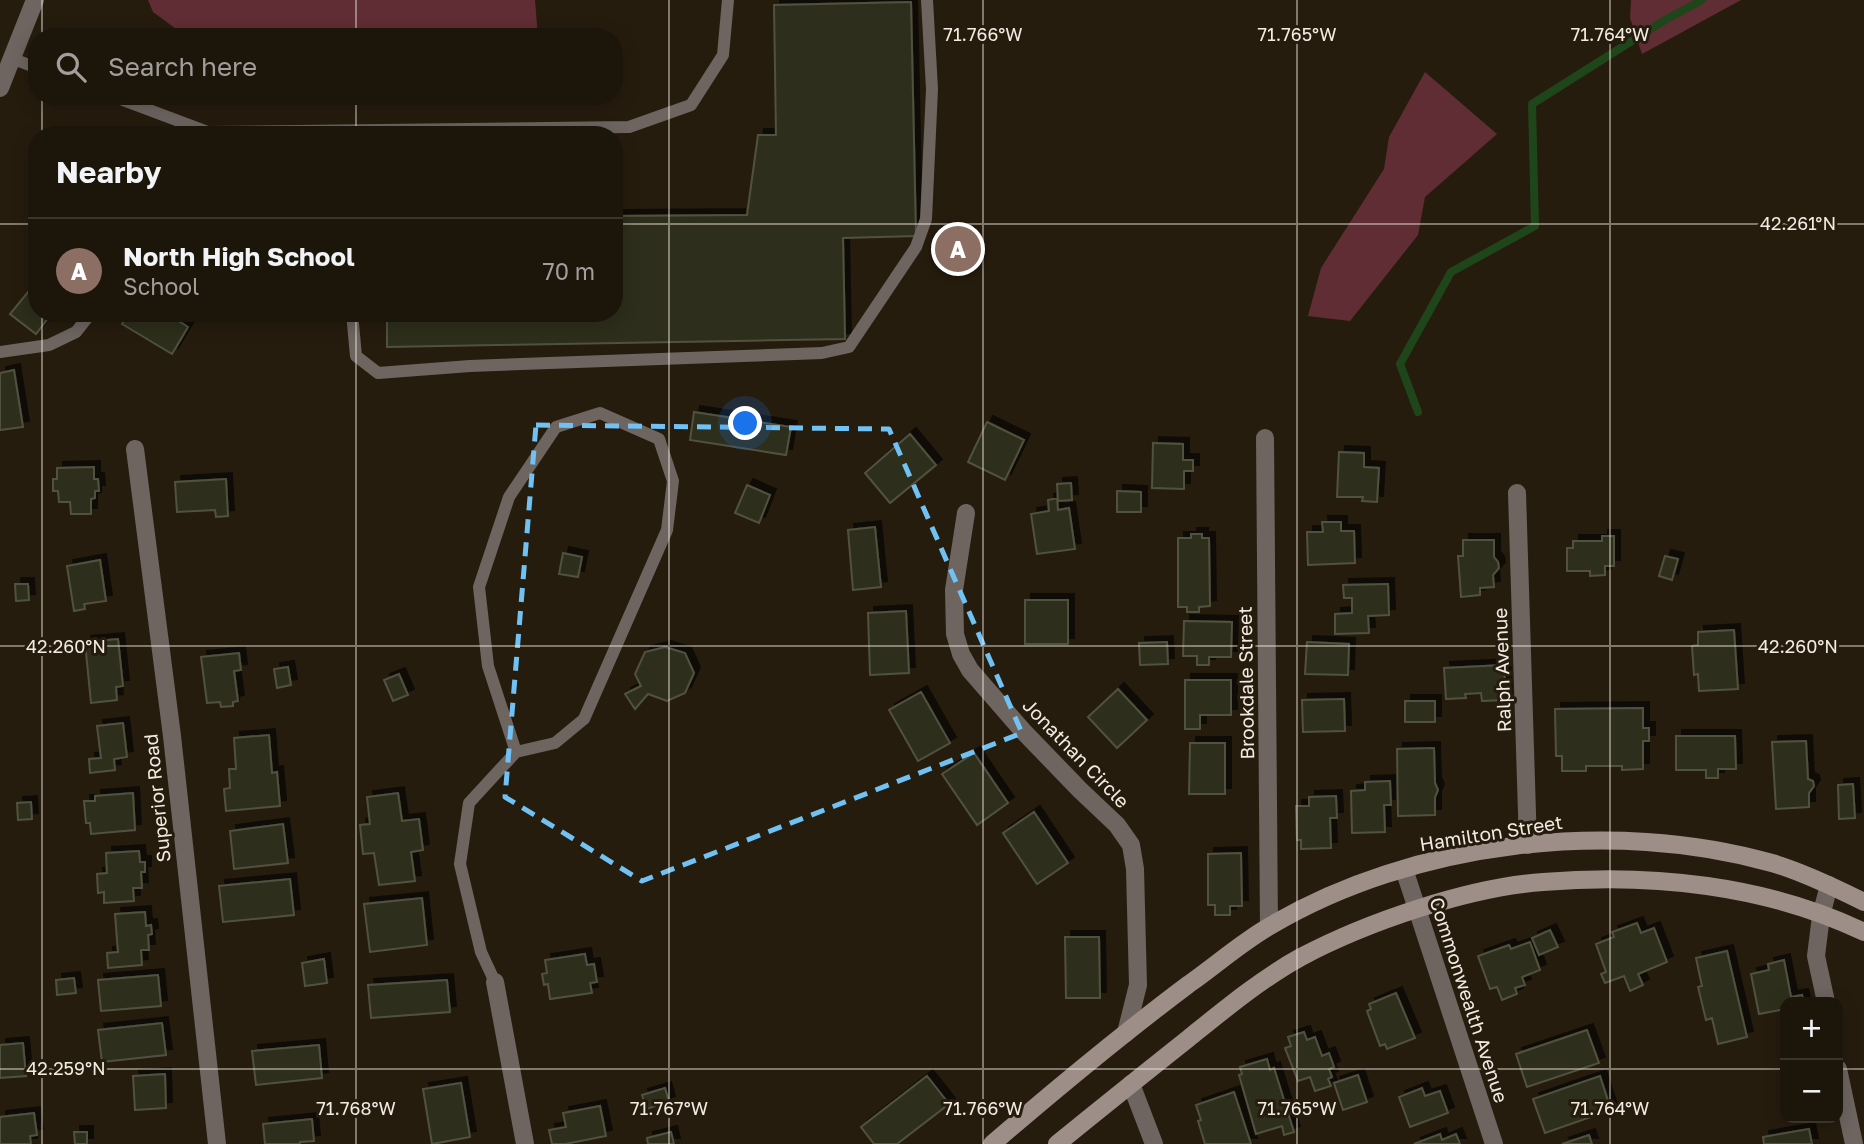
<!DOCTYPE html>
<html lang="en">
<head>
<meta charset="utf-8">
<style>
  :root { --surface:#1c150a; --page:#251e13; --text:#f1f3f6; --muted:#a09f9c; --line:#3a342b; --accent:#ea580c }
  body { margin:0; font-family:"Golos Text",sans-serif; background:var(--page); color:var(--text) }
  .controls { position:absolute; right:21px; bottom:21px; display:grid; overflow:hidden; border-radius:14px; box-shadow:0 4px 18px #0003 }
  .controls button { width:63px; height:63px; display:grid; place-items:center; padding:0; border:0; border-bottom:2px solid var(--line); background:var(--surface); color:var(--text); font:35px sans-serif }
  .you { position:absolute; left:746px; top:424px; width:24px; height:24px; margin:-18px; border:5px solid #fff; border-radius:50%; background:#1a73e8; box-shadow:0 0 0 10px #1a73e833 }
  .badge { display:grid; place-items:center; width:46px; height:46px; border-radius:50%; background:var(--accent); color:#fff; font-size:23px; font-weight:700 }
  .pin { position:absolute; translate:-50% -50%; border:4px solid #fff; box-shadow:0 2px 7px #0006 }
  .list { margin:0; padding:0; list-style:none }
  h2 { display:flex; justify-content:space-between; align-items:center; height:91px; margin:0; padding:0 28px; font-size:30px }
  h2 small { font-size:23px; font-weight:400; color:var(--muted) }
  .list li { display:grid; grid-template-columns:46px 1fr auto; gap:21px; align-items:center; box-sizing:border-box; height:105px; padding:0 28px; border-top:2px solid var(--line) }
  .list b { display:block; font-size:26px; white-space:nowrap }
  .list p { margin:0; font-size:23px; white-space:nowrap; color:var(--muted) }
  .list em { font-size:23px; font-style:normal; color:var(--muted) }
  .icon { flex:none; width:38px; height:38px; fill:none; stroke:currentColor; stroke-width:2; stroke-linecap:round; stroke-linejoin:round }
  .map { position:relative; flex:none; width:1864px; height:1144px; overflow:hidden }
  .search { position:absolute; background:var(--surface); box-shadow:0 4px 18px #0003; left:28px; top:28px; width:595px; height:77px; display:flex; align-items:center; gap:18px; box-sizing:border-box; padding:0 24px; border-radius:28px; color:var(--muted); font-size:26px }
  .panel { position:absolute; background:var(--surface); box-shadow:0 4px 18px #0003; left:28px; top:126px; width:595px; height:196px; border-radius:28px }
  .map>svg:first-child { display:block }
  .green { fill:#612d34 }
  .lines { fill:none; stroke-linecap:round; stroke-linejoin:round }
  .stream { stroke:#1f451a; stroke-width:8 }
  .building { fill:#2e2e1d; stroke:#51513f; stroke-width:2; filter:url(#shadow) }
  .service { stroke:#6e6561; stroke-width:12 }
  .minor { stroke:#6e6561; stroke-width:18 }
  .tertiary { stroke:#6e6561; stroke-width:18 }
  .secondary { stroke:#9d8e88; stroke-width:18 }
  .marked { fill:none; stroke:#70c1f4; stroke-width:5; stroke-dasharray:14 9; stroke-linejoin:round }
  .ticks { fill:none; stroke:#f1ebe1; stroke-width:2; stroke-opacity:0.45 }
  .labels { text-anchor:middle; stroke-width:6; stroke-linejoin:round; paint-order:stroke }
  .street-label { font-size:19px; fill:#f1ebe1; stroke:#261c0e }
  .ticks-label { font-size:18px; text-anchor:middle; fill:#f1ebe1; stroke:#261c0e; stroke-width:6; stroke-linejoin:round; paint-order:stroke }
</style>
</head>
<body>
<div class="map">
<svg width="1864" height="1144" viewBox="0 0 1864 1144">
  <defs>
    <filter id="shadow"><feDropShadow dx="6" dy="-6" stdDeviation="0" flood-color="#0009"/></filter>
  </defs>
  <rect width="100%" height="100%" fill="#261c0e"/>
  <!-- green -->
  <path class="green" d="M148 0H535L538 37H187L153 12Z
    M1631 0H1741L1642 54 1630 18Z
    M1425 72 1497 134 1425 197 1418 235 1350 321 1308 316 1321 268 1384 169 1389 137Z"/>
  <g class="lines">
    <!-- stream -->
    <path class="stream" d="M1418 412 1400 364 1451 272 1535 226 1532 104 1665 20 1702 0"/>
  </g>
  <!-- building -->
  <path class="building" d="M911 2 916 236 843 238 845 339 387 347V313H614V216L747 215 758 135H776L774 5Z
    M37 281V313H52L36 334 10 314Z
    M128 313H166L188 327 172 354 122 324Z
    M14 370 23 427 0 430V373Z
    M694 412 791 427 786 455 690 440Z
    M987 422 1024 440 1005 480 968 462Z
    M910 434 936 465 890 503 865 473Z
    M1153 443 1183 444V460H1193V471H1184V489L1152 488Z
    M1339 452 1364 453V467L1379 468 1377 502 1362 501 1363 497H1337Z
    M94 467V479H98L99 491H95V498L91 499V514H71L70 502H59L58 491H53V479H57V468Z
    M226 479 228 516 216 517 215 510 177 512 175 482Z
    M1071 483 1072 500 1058 501 1057 484Z
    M747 485 770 495 759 523 735 513Z
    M1117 491 1141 492V512H1117Z
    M1057 498 1058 510 1069 508 1075 549 1037 554 1031 514 1049 511 1048 500Z
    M1322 522H1341V531H1354L1355 563 1308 565 1307 532H1323Z
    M875 527 881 587 853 590 848 530Z
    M1191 534H1202V538H1209L1210 606 1199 607V612H1187V607H1178V538H1191Z
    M1602 536H1614V566H1605V575L1590 576V571H1567V548H1573V541H1602Z
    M1463 540H1494V557L1498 562 1499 568 1493 575 1494 587 1480 588V595L1461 597 1458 556H1463Z
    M563 553 582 557 578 577 559 574Z
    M1665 556 1678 559 1672 580 1659 576Z
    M100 560 106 601 84 604 85 609 74 611 67 566Z
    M15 584H28L29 600 16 601Z
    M1388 584 1389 615 1368 616 1369 633 1335 634V614L1352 613V598H1344L1343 585Z
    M1025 600H1068V644H1025Z
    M906 611 909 673 870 675 868 613Z
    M1184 621 1232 622 1231 657H1209V665H1197V656H1183Z
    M1734 630 1738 689 1699 691 1698 674 1694 675 1692 646 1698 645V632Z
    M118 639 123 686 116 687 117 700 91 703 85 642Z
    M1167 642 1168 664 1140 665 1139 643Z
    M1307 642 1349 644 1348 675 1305 674Z
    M665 647 685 653 694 673 685 693 667 701 648 694 635 709 625 694 641 686 635 674 645 652Z
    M239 653 241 670 234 671 238 701 233 702V706L221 707 220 702 207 703 201 657Z
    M1504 665 1506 700 1482 701 1481 693 1465 694 1466 698 1446 699 1444 668Z
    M288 667 291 685 277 688 274 669Z
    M399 674 408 695 393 701 384 680Z
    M1185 680H1231V715H1200V729H1185Z
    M1118 689 1147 720 1117 748 1088 717Z
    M921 692 950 743 918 761 889 710Z
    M1344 699 1345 731 1303 732 1302 700Z
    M1405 701H1435V722H1405Z
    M1643 708V728H1649V741H1643V769L1622 770V766H1586V771H1562V756H1556L1555 709Z
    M123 723 127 757 114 759 115 770 90 773 89 759 101 758 97 726Z
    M269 735 272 773 277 772 280 806 226 811 224 789 230 788 229 769H236L234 738Z
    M1676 736H1735L1736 769H1718V778H1706V770H1676Z
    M1806 741 1808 779 1813 781 1814 786 1809 793V807L1776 809 1772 742Z
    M1190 743H1225V794H1189Z
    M1434 748 1435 783 1438 790 1435 797V815L1398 816 1397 749Z
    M974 753 1008 803 977 825 942 774Z
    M1390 781 1391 805H1384L1385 832 1352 833 1351 791 1365 790V782Z
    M1853 784 1855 818 1839 819 1838 785Z
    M133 793 135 830 91 834 90 823H86L84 801H95V796Z
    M398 793 402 821 419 819 423 850 411 852 415 881 379 885 374 853 363 854 360 825 370 824 367 797Z
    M1336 796 1337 818H1330L1331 848 1301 849V840H1297L1296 806H1309V797Z
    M31 802 32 819 18 820 17 803Z
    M1034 812 1068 863 1037 884 1003 833Z
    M283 824 288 863 234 869 230 831Z
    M139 851 140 862H145V872H141L142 888H133L134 901 104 903V892L98 893 97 874 107 873 106 853Z
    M1241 853 1242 906H1230V915H1215V905H1208V854Z
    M290 879 294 915 223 922 219 886Z
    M422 898 427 945 370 952 364 904Z
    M145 912 146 926 151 925 152 934 148 935 149 950H141L142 965 108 968 107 953 118 952 115 914Z
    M1637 923 1641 933 1654 928 1667 962 1638 974 1643 985 1630 991 1624 976 1605 983 1601 974 1606 972 1596 944 1614 937 1612 932Z
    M1550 930 1558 947 1539 955 1532 938Z
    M1065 937H1099L1100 998H1066Z
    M1530 942 1540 970 1522 977 1525 985 1515 988 1517 994 1502 1000 1497 987 1490 989 1478 956 1509 945 1511 949Z
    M1727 951 1747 1037 1718 1044 1712 1018 1706 1020 1698 987 1702 986 1696 958Z
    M585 954 587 965 594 964 597 982 590 983 592 993 550 999 548 984 544 985 542 974 547 973 545 960Z
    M324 959 327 983 305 986 302 963Z
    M1784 960 1791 997 1802 995 1804 1002H1785V1009L1759 1014 1751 974 1769 970 1768 964Z
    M158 975 161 1006 101 1011 98 980Z
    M74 978 76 993 57 995 56 980Z
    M447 980 450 1012 371 1018 368 985Z
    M1396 993 1415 1038 1387 1049 1385 1044 1380 1046 1367 1011 1371 1009 1369 1004Z
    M162 1023 166 1055 102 1062 98 1030Z
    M1587 1030 1599 1063 1527 1087 1516 1054Z
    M1304 1032 1307 1040 1315 1037 1322 1056 1329 1053 1334 1067 1329 1069 1332 1077 1328 1079 1331 1086 1315 1091 1310 1077 1298 1081 1285 1048 1291 1046 1288 1037Z
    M23 1043 26 1076 0 1078V1045Z
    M319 1045 322 1078 256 1085 252 1051Z
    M1267 1059 1270 1070 1274 1068 1294 1132 1284 1135 1282 1126 1256 1134 1239 1075 1242 1074 1240 1067Z
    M165 1074 166 1108 135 1110 133 1076Z
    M1358 1075 1367 1102 1343 1110 1334 1083Z
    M927 1076 949 1104 897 1144H874L861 1127Z
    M1600 1076 1611 1110 1545 1133 1533 1099Z
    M461 1083 470 1137 432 1144 423 1089Z
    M665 1088 669 1102 646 1109 642 1095Z
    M1422 1088 1425 1096 1440 1091 1448 1113 1410 1127 1399 1097Z
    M1234 1092 1251 1144H1205L1198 1121 1201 1120 1196 1105Z
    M600 1106 606 1136 565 1144H552L549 1130 566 1127 563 1113Z
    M34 1113 37 1135 30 1136 31 1144H0V1117Z
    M312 1119 314 1141 300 1142V1144H265L263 1124Z
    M1809 1129 1812 1144H1764L1763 1137Z
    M74 1132H87V1144H75Z
    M671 1132 674 1144H648L647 1138Z
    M1440 1134 1442 1140 1456 1134 1460 1144H1414Z
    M1589 1135 1592 1144H1562Z"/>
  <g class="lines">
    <!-- service -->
    <path class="service" d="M11 58 37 68
      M112 96 208 132 629 127 691 105 723 55 728 0
      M352 313 356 356 378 373 470 366 822 353 849 347 916 247 926 219 932 89 927 0
      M0 352 49 345 76 332 91 313
      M495 982 481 952 460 864 469 803 516 752 488 666 479 587 509 497 556 427 600 413 659 439 673 481 667 530 584 719 555 743 516 752"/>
    <!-- minor -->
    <path class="minor" d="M1265 438 1269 926
      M135 449 172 736 217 1144
      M1517 493 1528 845
      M966 513 954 590 955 634 961 654 970 670 1023 731 1080 790 1117 825 1131 845 1135 869 1138 985 1126 1033
      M495 982 525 1144
      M1826 1002 1816 956 1821 916 1829 885
      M1838 1069 1854 1144
      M1131 1084 1154 1144"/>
    <!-- tertiary -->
    <path class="tertiary" d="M0 88 35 0
      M1404 869 1494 1144"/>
    <!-- secondary -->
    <path class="secondary" d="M992 1144C1056 1089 1121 1035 1189 984 1216 965 1242 942 1270 926 1413 841 1613 818 1772 863 1803 872 1834 887 1864 902
      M1057 1144C1101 1108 1145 1073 1189 1038 1225 1009 1261 979 1301 957 1367 922 1469 887 1543 882 1651 873 1766 885 1864 932"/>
  </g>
  <!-- marked area -->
  <path class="marked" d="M536 425 889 429 1022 733 642 881 505 797Z"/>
  <!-- ticks -->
  <path class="ticks" d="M42 0V37M356 0V37M669 0V1144M983 0V1144M1297 0V1144M1610 0V1144M42 96V135M356 96V135M0 224H37M614 224H1864M42 313V1144M356 313V1144M0 646H1864M0 1069H1785M1838 1069H1864"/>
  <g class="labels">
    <!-- street labels -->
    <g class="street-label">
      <text transform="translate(1502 670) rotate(-92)" y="7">Ralph Avenue</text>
      <text transform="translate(1246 683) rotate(-91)" y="7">Brookdale Street</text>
      <text transform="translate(1076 753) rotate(46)" y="7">Jonathan Circle</text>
      <text transform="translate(157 798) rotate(-96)" y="7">Superior Road</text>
      <text transform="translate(1491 833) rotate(-9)" y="7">Hamilton Street</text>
      <text transform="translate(1469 1000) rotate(72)" y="7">Commonwealth Avenue</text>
    </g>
  </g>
  <g class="ticks-label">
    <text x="983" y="41">71.766°W</text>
    <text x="1297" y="41">71.765°W</text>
    <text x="1610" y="41">71.764°W</text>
    <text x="1798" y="230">42.261°N</text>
    <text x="66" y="653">42.260°N</text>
    <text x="1798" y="653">42.260°N</text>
    <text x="66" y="1075">42.259°N</text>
    <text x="356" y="1115">71.768°W</text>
    <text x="669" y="1115">71.767°W</text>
    <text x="983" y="1115">71.766°W</text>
    <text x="1297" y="1115">71.765°W</text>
    <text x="1610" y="1115">71.764°W</text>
  </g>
</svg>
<div class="controls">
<button>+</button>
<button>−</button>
</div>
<div class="you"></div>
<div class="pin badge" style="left:958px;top:249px;background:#8d6e63">A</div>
<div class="search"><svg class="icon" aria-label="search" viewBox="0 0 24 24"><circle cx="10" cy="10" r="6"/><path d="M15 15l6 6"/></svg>Search here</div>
<section class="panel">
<h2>Nearby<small></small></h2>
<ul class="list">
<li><span class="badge" style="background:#8d6e63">A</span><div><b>North High School</b><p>School</p></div><em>70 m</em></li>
</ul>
</section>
</div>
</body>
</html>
